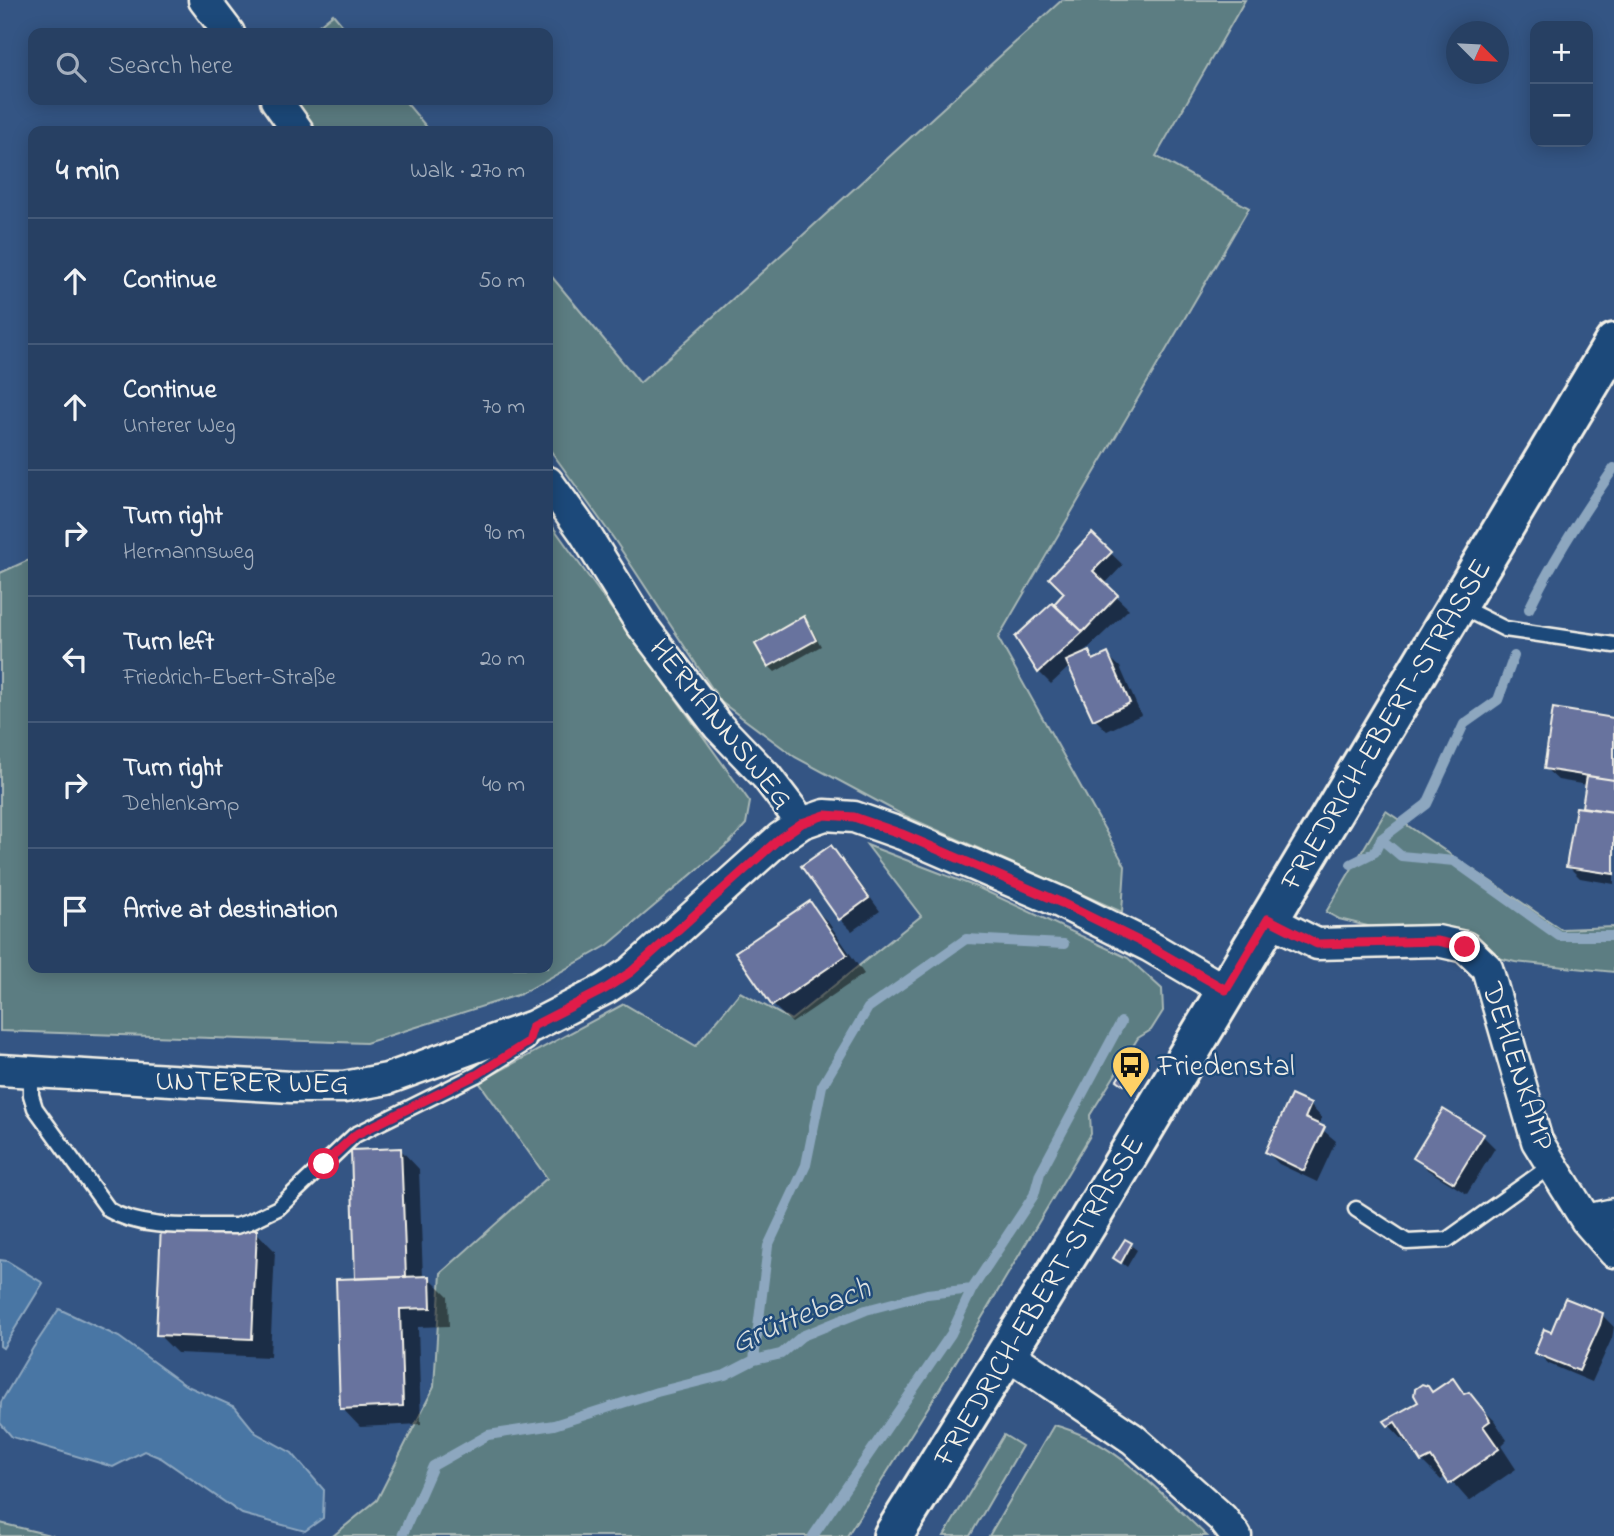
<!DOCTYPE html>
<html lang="en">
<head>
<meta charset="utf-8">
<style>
  :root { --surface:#274063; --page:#2f4769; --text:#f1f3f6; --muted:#a4afbe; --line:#435978 }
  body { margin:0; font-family:"Indie Flower",sans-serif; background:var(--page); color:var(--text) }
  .controls { position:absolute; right:21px; top:21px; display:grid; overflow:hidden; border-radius:14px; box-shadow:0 4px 18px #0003 }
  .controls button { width:63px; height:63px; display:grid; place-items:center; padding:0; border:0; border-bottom:2px solid var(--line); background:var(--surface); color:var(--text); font:35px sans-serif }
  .compass { position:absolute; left:1446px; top:21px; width:63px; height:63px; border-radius:50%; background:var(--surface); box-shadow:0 4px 18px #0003; rotate:114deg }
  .stop { position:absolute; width:21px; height:21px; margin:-16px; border:5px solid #e11d48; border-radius:50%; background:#fff }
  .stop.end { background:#e11d48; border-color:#fff; box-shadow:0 2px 7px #0008 }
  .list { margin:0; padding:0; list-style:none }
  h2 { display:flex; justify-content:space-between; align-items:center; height:91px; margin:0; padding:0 28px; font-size:30px }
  h2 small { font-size:23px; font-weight:400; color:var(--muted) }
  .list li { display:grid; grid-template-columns:46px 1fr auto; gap:21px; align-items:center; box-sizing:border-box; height:126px; padding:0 28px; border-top:2px solid var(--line) }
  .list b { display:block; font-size:26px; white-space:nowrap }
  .list p { margin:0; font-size:23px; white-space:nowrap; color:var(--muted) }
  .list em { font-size:23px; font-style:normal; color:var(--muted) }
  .icon { flex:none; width:38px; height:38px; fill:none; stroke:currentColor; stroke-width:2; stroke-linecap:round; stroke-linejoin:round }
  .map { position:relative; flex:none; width:1614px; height:1536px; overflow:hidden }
  .search { position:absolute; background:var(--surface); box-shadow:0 4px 18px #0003; left:28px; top:28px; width:525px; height:77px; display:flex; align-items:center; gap:18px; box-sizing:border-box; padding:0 24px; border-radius:14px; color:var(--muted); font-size:26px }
  .panel { position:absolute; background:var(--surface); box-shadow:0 4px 18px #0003; left:28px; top:126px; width:525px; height:847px; border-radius:14px }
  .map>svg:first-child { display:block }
  .green { fill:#5b7d82; stroke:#a8b7b5; stroke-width:2 }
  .water { fill:#4976a4; stroke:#8da7bf; stroke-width:2 }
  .shadow { fill:#0007 }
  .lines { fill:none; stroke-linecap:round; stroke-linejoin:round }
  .stream { stroke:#8da7bf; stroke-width:10 }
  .building { fill:#68739e; stroke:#f4f1e8; stroke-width:2 }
  .service-casing { stroke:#f4f1e8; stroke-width:19 }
  .minor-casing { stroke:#f4f1e8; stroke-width:35 }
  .secondary-casing { stroke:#f4f1e8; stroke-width:44 }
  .service { stroke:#1f4a7a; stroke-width:14 }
  .minor { stroke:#1f4a7a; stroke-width:30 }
  .secondary { stroke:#1f4a7a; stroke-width:38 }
  .route { stroke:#e11d48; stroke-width:9 }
  .labels { text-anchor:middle; stroke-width:5; stroke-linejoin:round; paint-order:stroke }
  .street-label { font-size:30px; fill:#f4f1e8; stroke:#1f4a7a }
  .poi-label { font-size:30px; fill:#f4f1e8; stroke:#1f4a7a; text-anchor:start }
  .water-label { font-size:32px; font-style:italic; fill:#dadfde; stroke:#1f4a7a }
</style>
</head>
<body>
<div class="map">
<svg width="1614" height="1536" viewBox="0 0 1614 1536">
  <rect width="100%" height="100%" fill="#345584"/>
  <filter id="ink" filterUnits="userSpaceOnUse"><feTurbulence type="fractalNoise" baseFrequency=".0143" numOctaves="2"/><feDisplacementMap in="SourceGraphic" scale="14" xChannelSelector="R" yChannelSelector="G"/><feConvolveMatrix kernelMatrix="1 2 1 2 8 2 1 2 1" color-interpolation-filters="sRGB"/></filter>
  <g filter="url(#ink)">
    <!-- green -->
    <path class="green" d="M1062 0H1245L1156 156 1249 208 998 638 1125 866 1122 912 901 814 795 757 721 702 614 539 548 447V272L640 383Z
      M333 14 349 33H309Z
      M292 100H404L430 131H315Z
      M548 520 750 802 746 824 730 842 608 945 521 994 366 1043 0 1031V573L33 558V968H548Z
      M1386 811 1561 929 1614 927V972L1515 962 1339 919 1326 912Z
      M867 845 979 888 1128 958 1162 989 1163 1011 1151 1030 1138 1038 1090 1115 1091 1134 939 1390 847 1536H333L377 1500 434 1387 441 1273 547 1178 479 1082 624 1004 696 1046 740 992 791 1020 921 916Z
      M1054 1425C1116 1441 1161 1494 1207 1536H989Z
      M1004 1435 1022 1446 970 1536H944Z
      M0 1523 54 1536H0Z"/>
    <!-- water -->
    <path class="water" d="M0 1260 7 1261 43 1283 3 1348 0 1346Z
      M59 1309 119 1337 185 1385 235 1407 256 1433 292 1453 324 1490 323 1518 305 1531 242 1514 161 1458 144 1451 113 1467 12 1437 0 1423 1 1402 33 1348Z"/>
    <!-- shadow -->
    <path class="shadow" d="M1092 535 1123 565 1104 585 1129 609 1080 656 1089 653 1096 660 1107 655 1120 667 1141 715 1107 731 1095 719 1070 666 1051 684 1039 672 1018 637 1066 593Z
      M804 619 809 624 821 646 775 672 769 666Z
      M1614 719V884L1580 878 1568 866 1583 809 1587 785 1558 780 1545 768Z
      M831 847 843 860 880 911 852 931 840 919Z
      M809 903 828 922 864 974 792 1023 773 1005Z
      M1136 1067 1141 1073 1130 1089 1119 1080Z
      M1310 1105 1322 1118 1318 1126 1336 1141 1317 1182 1279 1164 1267 1152Z
      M1444 1112 1483 1136 1495 1148 1467 1194 1428 1170 1416 1158Z
      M401 1150 419 1169 423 1278 429 1277 448 1296 449 1326 418 1327 421 1424 360 1427 342 1408 357 1280Z
      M256 1232 275 1251 270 1357 177 1353 158 1334Z
      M1125 1241 1137 1250 1127 1267 1116 1258Z
      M1602 1315 1614 1327 1612 1338 1592 1382 1549 1364 1536 1352 1552 1334Z
      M1453 1381 1494 1420 1507 1440 1501 1446 1516 1469 1469 1501 1447 1476 1441 1480 1422 1461 1410 1442 1407 1444 1389 1425Z"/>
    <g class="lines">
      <!-- stream -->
      <path class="stream" d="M1529 609C1553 559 1583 513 1614 468
        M1381 839 1401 856 1454 861 1559 936H1614
        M1351 864 1375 852 1381 839 1427 804 1464 724 1498 700 1514 656
        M754 1360 768 1246 806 1165 822 1086 868 1008 966 939 1064 944
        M402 1536 433 1466 488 1435 554 1425 657 1392 725 1375 754 1360 781 1354 802 1336 866 1310 927 1294 972 1289 1034 1195 1040 1173 1121 1022
        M813 1536 951 1334 972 1289"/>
    </g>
    <!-- building -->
    <path class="building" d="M1092 533 1112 552 1093 571 1118 595 1083 632 1054 604 1064 593 1049 578Z
      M1052 603 1083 632 1038 673 1015 637Z
      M804 616 816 640 768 667 755 644Z
      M1089 651 1093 660 1108 653 1130 703 1093 720 1066 661Z
      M1553 708 1614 718V780L1544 769Z
      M1587 776 1614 780V812L1582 807Z
      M1576 807 1614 812V874L1566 867Z
      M831 845 869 898 839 920 801 866Z
      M810 901 847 955 772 1006 735 952Z
      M1129 1061 1137 1066 1124 1085 1117 1080Z
      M1291 1095 1311 1104 1305 1118 1325 1127 1304 1171 1265 1152Z
      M1443 1109 1484 1134 1454 1183 1413 1158Z
      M401 1148 406 1277 355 1279 351 1150Z
      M161 1226 257 1230 252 1339 156 1335Z
      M1125 1239 1132 1243 1121 1263 1113 1258Z
      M430 1276 431 1308 400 1309 403 1406 340 1409 336 1279Z
      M1565 1298 1603 1313 1600 1325 1579 1371 1534 1353 1544 1329 1551 1332Z
      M1453 1378 1464 1394 1469 1392 1485 1412 1490 1421 1483 1426 1499 1449 1449 1484 1431 1457 1421 1462 1395 1422 1388 1426 1384 1421 1418 1402 1414 1395 1415 1389 1422 1384 1428 1386 1432 1392Z"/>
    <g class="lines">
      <defs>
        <path id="service" d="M1457 605 1505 629 1614 645
          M31 1071V1095L35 1108 109 1210C144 1231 196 1225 236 1226L249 1222 278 1208 355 1135 478 1074 528 1042 531 1031
          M1356 1209 1407 1242 1447 1240 1552 1165"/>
        <path id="minor" d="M204 0 229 33
          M276 100 298 131
          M548 482 584 532 641 624 718 726 766 776 802 823
          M1268 919 1317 944 1437 941 1465 947 1487 968 1537 1141 1586 1220 1614 1252
          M0 1070 291 1087H344L387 1079 533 1026 605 989 631 972 780 838 802 823 825 815 854 817 902 834 1062 903 1149 946 1226 991
          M1586 1220 1614 1214
          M1008 1354 1133 1439 1222 1518 1236 1536"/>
        <path id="secondary" d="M893 1536 1088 1222 1614 343"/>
      </defs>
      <!-- service casing -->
      <use href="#service" class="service-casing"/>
      <!-- minor casing -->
      <use href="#minor" class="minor-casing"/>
      <!-- secondary casing -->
      <use href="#secondary" class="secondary-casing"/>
      <!-- service -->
      <use href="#service" class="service"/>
      <!-- minor -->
      <use href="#minor" class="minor"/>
      <!-- secondary -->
      <use href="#secondary" class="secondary"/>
    </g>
  </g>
  <g class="lines" filter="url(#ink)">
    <!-- route -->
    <path class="route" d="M324 1164 355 1135 478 1074 528 1042 533 1026 605 989 631 972 780 838 802 823 825 815 854 817 902 834 1062 903 1149 946 1226 990 1268 919 1317 944 1437 941 1465 947"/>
  </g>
  <!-- icons -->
  <defs>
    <symbol id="bus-pin" viewBox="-11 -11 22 30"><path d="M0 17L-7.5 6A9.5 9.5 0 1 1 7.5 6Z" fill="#ffd166" stroke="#1f4a7a"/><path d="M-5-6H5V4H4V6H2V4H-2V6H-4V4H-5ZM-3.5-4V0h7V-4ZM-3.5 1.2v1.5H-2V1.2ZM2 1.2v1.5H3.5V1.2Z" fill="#111"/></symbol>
  </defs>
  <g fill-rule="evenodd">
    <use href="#bus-pin" x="1109" y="1043" width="44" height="60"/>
  </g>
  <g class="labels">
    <!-- street labels -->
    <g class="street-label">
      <text transform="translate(722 723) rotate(51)" y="10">HERMANNSWEG</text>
      <text transform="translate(1385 724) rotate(-59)" y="10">FRIEDRICH-EBERT-STRASSE</text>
      <text transform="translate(1519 1066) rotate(72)" y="10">DEHLENKAMP</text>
      <text transform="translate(252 1081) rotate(1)" y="10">UNTERER WEG</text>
      <text transform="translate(1038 1300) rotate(-59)" y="10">FRIEDRICH-EBERT-STRASSE</text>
    </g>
    <!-- poi labels -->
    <g class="poi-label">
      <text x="1158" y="1075">Friedenstal</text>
    </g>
    <!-- water labels -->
    <g class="water-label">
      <text transform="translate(800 1314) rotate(-23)" y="11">Grüttebach</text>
    </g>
  </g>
</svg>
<div class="controls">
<button>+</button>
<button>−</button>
</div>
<svg class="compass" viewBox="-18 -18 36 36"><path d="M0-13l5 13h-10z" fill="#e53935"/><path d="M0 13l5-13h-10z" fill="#a4afbe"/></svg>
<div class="stop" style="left:324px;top:1164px"></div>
<div class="stop end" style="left:1465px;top:947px"></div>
<div class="search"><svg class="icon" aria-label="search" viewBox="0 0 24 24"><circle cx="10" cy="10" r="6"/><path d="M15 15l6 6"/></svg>Search here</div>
<section class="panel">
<h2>4 min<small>Walk · 270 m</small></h2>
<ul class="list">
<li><svg class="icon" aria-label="ahead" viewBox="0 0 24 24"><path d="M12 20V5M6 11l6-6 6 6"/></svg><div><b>Continue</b></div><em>50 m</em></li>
<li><svg class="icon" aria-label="ahead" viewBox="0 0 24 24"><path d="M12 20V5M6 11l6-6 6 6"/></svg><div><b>Continue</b><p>Unterer Weg</p></div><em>70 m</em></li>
<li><svg class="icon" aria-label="right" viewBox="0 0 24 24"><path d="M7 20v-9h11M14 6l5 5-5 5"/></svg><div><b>Turn right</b><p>Hermannsweg</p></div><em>90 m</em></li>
<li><svg class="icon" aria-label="left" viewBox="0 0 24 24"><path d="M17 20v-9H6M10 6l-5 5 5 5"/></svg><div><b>Turn left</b><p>Friedrich-Ebert-Straße</p></div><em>20 m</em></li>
<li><svg class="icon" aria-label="right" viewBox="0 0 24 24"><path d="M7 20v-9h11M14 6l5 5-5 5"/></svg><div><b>Turn right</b><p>Dehlenkamp</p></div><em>40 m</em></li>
<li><svg class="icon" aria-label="arrive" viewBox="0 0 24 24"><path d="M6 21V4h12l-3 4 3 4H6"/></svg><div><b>Arrive at destination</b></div></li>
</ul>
</section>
</div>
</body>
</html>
